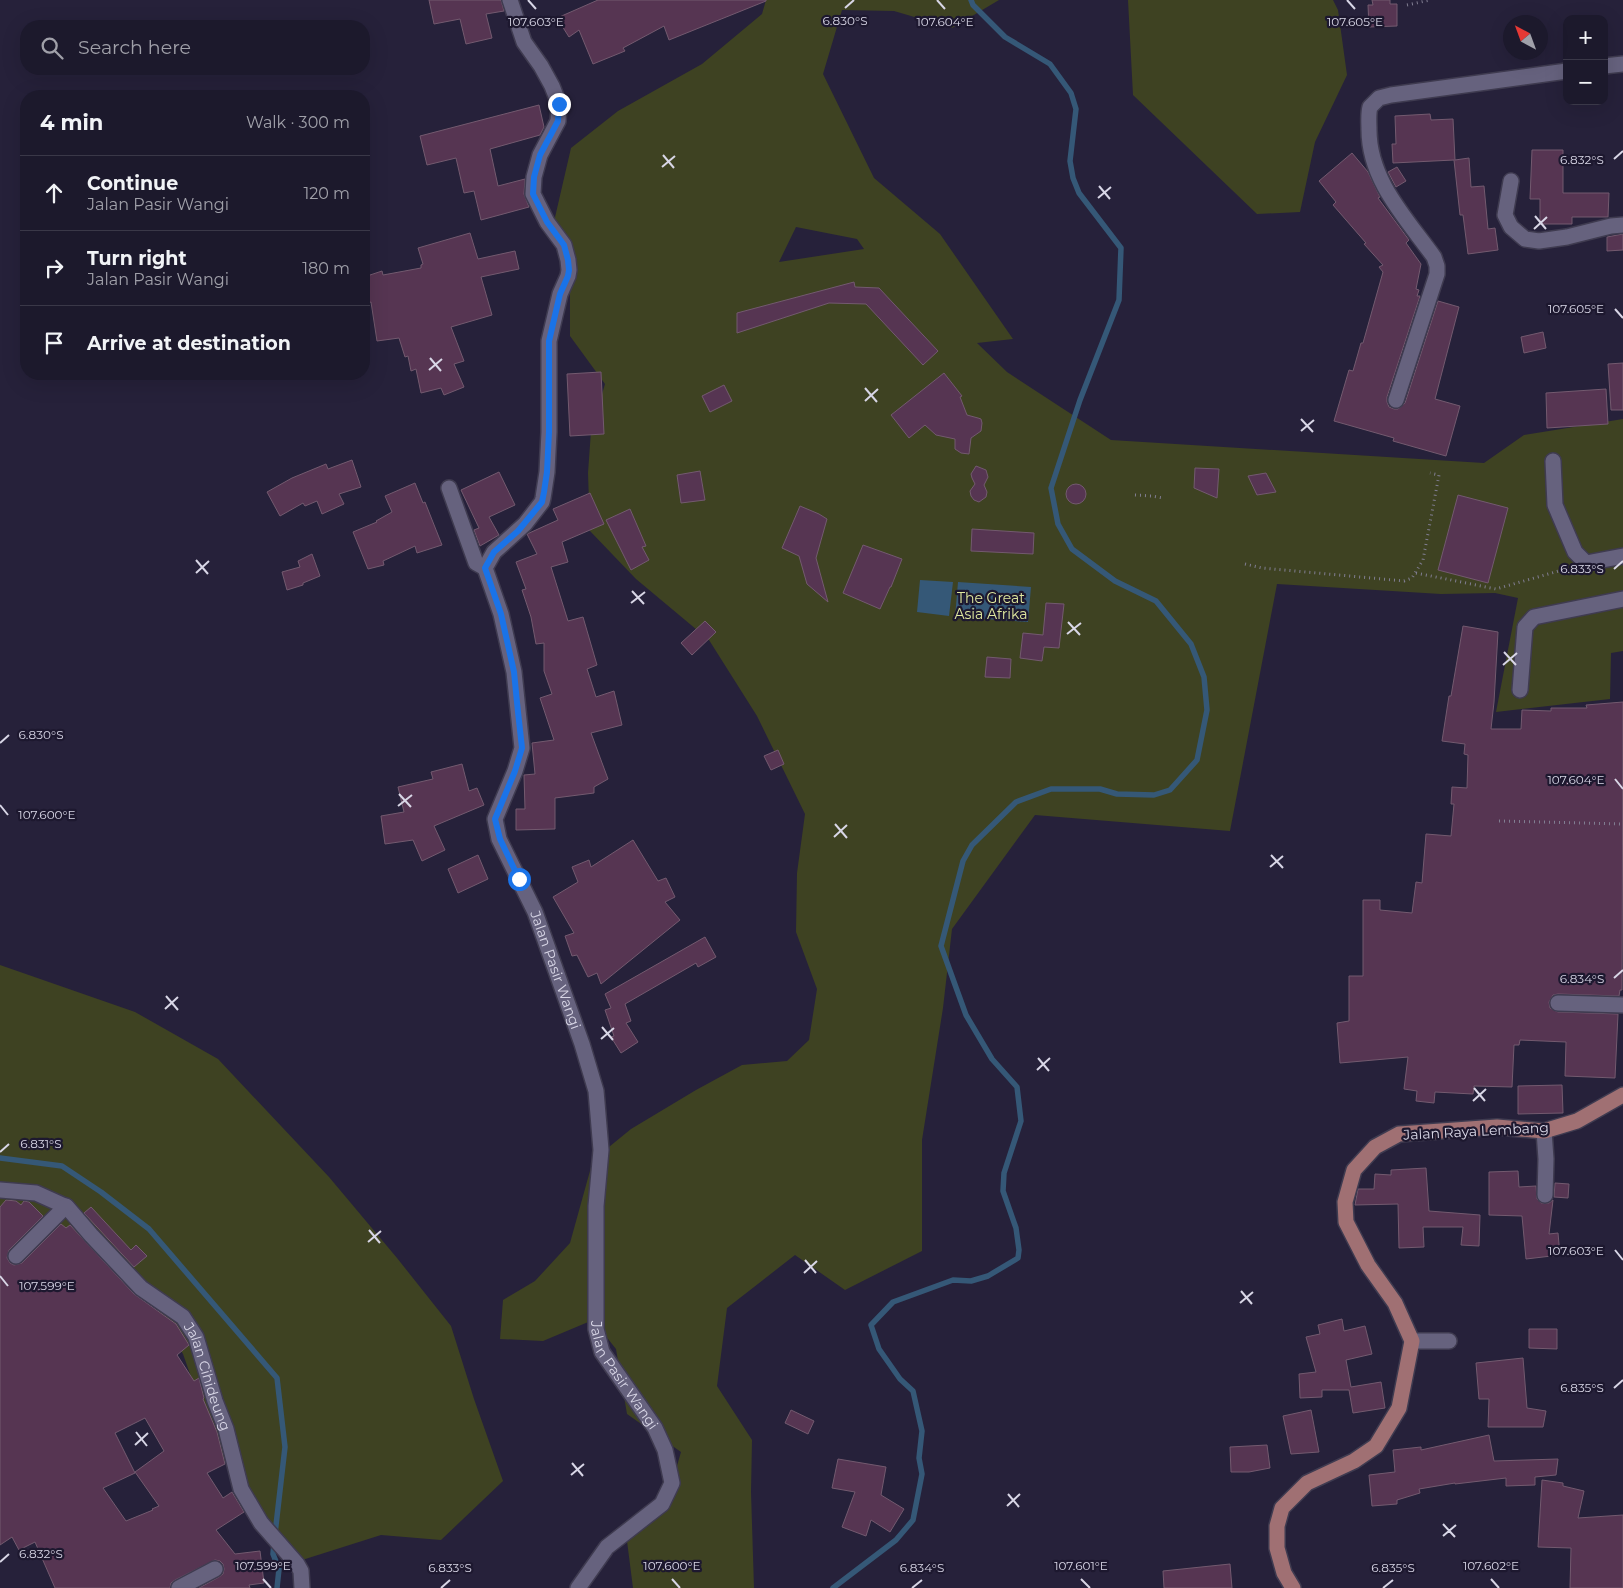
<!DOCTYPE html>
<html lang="en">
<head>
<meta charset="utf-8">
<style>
  :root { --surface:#1c192c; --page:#292638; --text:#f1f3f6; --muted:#a0a0a9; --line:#3a3848 }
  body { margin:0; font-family:Montserrat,sans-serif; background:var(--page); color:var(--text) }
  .controls { position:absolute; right:15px; top:15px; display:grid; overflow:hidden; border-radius:10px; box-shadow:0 5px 20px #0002 }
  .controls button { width:45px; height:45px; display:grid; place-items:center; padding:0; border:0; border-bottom:1px solid var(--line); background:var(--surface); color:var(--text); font:25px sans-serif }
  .compass { position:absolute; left:1503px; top:15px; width:45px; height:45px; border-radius:50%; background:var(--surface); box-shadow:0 5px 20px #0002; rotate:319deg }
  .stop { position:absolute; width:15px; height:15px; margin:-11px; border:4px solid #1a73e8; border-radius:50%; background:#fff }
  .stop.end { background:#1a73e8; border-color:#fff; box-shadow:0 1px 5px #0008 }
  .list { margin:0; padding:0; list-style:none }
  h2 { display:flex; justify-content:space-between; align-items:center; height:65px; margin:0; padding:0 20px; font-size:21px }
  h2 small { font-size:16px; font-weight:400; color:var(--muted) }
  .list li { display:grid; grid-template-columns:32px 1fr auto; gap:15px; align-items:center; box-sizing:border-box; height:75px; padding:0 20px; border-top:1px solid var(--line) }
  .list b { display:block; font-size:19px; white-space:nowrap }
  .list p { margin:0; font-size:16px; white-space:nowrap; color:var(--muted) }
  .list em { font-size:16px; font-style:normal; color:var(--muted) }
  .icon { flex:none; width:28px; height:28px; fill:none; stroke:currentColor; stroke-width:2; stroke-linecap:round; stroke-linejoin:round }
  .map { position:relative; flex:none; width:1623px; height:1588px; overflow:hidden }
  .search { position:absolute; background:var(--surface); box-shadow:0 5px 20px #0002; left:20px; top:20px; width:350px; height:55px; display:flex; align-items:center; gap:12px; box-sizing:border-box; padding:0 18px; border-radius:20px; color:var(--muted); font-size:19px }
  .panel { position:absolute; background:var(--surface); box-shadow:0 5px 20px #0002; left:20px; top:90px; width:350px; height:290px; border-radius:20px }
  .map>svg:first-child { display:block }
  .green { fill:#3e4222; fill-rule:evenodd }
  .water { fill:#355877 }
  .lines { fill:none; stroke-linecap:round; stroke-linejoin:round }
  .stream { stroke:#355877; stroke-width:5.5 }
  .building { fill:#563552; stroke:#735a6f; fill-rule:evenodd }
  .minor-casing { stroke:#3f3b50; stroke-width:18 }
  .major-casing { stroke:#3f3b50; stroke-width:18 }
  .path { stroke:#817e92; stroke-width:3; stroke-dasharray:1 4; stroke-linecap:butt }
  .minor { stroke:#66627e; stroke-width:15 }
  .major { stroke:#a07073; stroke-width:15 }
  .route { stroke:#1a73e8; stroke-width:6 }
  .ticks { fill:none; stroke:#d8d6e6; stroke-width:2 }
  .labels { text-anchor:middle; stroke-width:4.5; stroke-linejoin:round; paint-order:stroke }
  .park-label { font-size:14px; fill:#e0e99f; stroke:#1d182f }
  .street-label { font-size:14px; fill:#d8d6e6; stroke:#1d182f }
  .ticks-label { font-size:12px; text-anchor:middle; fill:#d8d6e6; stroke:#1d182f; stroke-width:4.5; stroke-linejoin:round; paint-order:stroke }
</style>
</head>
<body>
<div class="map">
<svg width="1623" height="1588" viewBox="0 0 1623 1588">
  <rect width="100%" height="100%" fill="#26213a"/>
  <!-- green -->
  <path class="green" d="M766 0H999L952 28 894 11 842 10 823 74 874 178 940 234 1013 339 977 343 1007 372 1111 440 1484 463 1524 435 1623 419V651L1611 653 1610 699 1496 712 1518 598 1495 593 1441 594 1277 584 1230 831 1035 815 952 929 943 1008 922 1140V1251L845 1290 795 1255 727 1308 717 1386 752 1440 751 1492 754 1588H633L627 1541 668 1497 681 1452 627 1414 616 1349 593 1320 543 1341 500 1339 503 1300 535 1281 570 1243 593 1160 631 1129 696 1090 742 1065 787 1061 809 1040 817 989 796 932 797 873 805 814 757 716 709 640 636 579 590 531 588 473 591 431 605 384 570 336V293L553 226 571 148 618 111 702 64 762 14ZM796 227 857 239 864 249 779 262Z
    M1128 0H1333L1338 10 1347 75 1315 142 1300 212 1257 214 1133 95Z
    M0 965 135 1012 218 1059 329 1177 397 1258 451 1326 474 1399 503 1481 441 1540 381 1535 299 1561 218 1453 183 1354 134 1270 49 1219 0 1209Z"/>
  <!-- water -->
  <path class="water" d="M920 580 953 582 949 616 917 612Z
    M958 582 1031 587 1028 622 955 617Z"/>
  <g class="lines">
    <!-- stream -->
    <path class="stream" d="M0 1158 62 1166 101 1192 149 1229 277 1378 285 1447 275 1534
      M274 1543 273 1554 279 1569 277 1588
      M833 1588 896 1540 913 1520 922 1474 919 1458 922 1431 913 1391 900 1379 879 1349 871 1325 893 1302 953 1280 971 1281 988 1276 1018 1258 1019 1250 1016 1228 1003 1191 1004 1173 1021 1121 1017 1087 992 1059 966 1015 941 946 963 861 972 845 1016 802 1051 789H1100L1117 794 1154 795 1170 790 1197 760 1207 710 1204 677 1191 644 1156 601 1115 581 1072 549 1058 524 1051 488 1080 400 1119 300 1121 248 1079 193 1073 178 1070 161 1076 109 1071 93 1050 64 1005 37 973 5 971 0"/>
  </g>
  <!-- building -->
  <path class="building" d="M429 0H501L504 11 486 14 492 38 466 44 460 19 434 24Z
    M598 0H766V1L669 40 664 26 623 48 625 51 593 64 579 30 569 37 557 18Z
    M1372 0H1390V4H1397V26L1369 27 1368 5H1373Z
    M539 105 544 127 540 135 490 149 498 186 525 179 524 194 529 207 481 220 474 191 464 193 456 158 427 165 420 136Z
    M1430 114 1431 120 1453 119 1455 160 1469 158 1471 187 1484 186 1488 229 1495 228 1498 250 1468 254 1463 215H1460L1454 160 1393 163 1392 144H1396L1395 116Z
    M1532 150H1563V193H1609L1608 217H1572V224H1540V199H1530Z
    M1352 153 1368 172 1380 197 1378 198 1409 240 1406 243 1421 264 1416 289 1419 290 1417 296H1420L1387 397V402L1389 407 1394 409H1398L1405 403 1438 301 1459 307 1435 399 1460 406 1446 456 1393 441 1394 438 1334 421 1349 370 1353 371 1361 343H1363L1383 272 1379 267 1383 265 1364 244 1366 243 1333 205 1336 202 1319 181Z
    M1397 167 1406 181 1396 187 1388 172Z
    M470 233 478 259 515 251 519 269 481 277 492 315 451 327 464 361 454 364 464 387 444 395 441 388 421 393 416 369 411 371 408 356 405 357 399 338 377 341 371 302 364 304V277L382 271 383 275 421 268V265L423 264 418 248Z
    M1623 234V250L1607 251V237Z
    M854 282 855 287 879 288 938 351 923 365 866 304 829 303 737 333V313Z
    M1543 332 1546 348 1524 353 1521 337Z
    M1623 363V410H1611L1608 364Z
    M601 372 604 434 570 436 567 374Z
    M944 373 962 396 960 397 967 415 978 418 981 419 982 423 981 431 971 438 969 454 961 453 955 449V439L936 435 925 425 909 438 891 415Z
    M724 385 732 401 710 412 702 396Z
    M1606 389 1608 424 1547 428 1546 393Z
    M352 460 361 487 339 494 344 504 322 514 317 501 305 506 303 503 280 516 267 492 292 478 326 464 328 469Z
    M976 466 986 470 988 477 984 485 987 492 986 497 979 502 974 500 971 496 970 491 975 484 972 478 971 474Z
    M1195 468 1219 469 1217 498 1194 488Z
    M700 471 705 500 681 503 677 475Z
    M499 472 515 505 489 517 499 535 480 546 474 530 479 528 461 490Z
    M1266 473 1276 492 1257 495 1248 476Z
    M415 483 423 503 425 502 442 545 417 553 415 546 383 561 384 565 368 569 353 532 377 522 376 521 392 512 385 496Z
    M1066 494a10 10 0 1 1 20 0a10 10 0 1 1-20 0Z
    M590 493 604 524 562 542 568 562 551 567 568 621 583 617 597 665 587 669 596 697 614 691 622 725 591 733 608 779 594 787V793L555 798V829L516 830V809H525L524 775 535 774 532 743 554 740 540 698 552 694 544 671V643L536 644 531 617 522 590 526 589 516 562 537 554 527 534 558 520 553 509Z
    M1458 495 1508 508 1488 583 1438 570Z
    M800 506 819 514 827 519 816 558 828 602 807 584 799 556 782 548Z
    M630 509 646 546 642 547 649 560 631 570 606 520Z
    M972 529 1034 533 1033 554 971 551Z
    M863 545 902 559 891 587H890L880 609 843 593Z
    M312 554 320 576 303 583V585L287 590 282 572 300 567 298 561Z
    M1046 603 1064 604 1059 648 1044 647 1042 661 1020 658 1023 633 1043 635Z
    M705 621 716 632 692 655 681 643Z
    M1463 626 1498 632 1494 702 1491 729H1521L1522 710 1551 711V708H1587L1586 705 1623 702 1622 990H1620L1619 996 1558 994 1553 995 1549 1002 1550 1008 1558 1012 1618 1014 1615 1078 1565 1076 1566 1042 1520 1040 1519 1045H1514L1512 1087 1474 1086 1473 1094 1435 1092 1434 1103 1416 1101 1417 1091 1404 1089 1408 1057 1340 1063 1337 1023 1349 1021V976H1363V900H1380V910L1412 913 1416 882 1422 883 1426 834 1451 836 1454 804H1451L1452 787 1467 788 1468 755 1464 754 1465 744 1442 741 1449 696H1451Z
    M987 657 1011 659 1010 678 985 677Z
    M778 750 784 764 771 770 764 756Z
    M462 764 469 791 477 788 484 805 434 826 445 850 422 861 413 840 385 844 381 816 404 812 398 787 433 779 431 772Z
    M633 840 658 881 666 878 675 897 665 902 680 920 601 984 597 973 588 977 577 955 572 956 565 936 574 933 553 897 578 882 572 867 589 860 591 867Z
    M478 855 488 879 458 893 448 869Z
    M705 937 716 957 698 967 696 963 625 1004 631 1021 626 1023 638 1042 621 1053 611 1037 614 1036 605 1010 611 1008 605 994Z
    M1562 1085 1563 1113 1518 1114V1086Z
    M1426 1168 1429 1211 1480 1215 1479 1246 1461 1245 1463 1227H1423L1424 1247 1399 1248 1398 1204 1355 1205 1358 1189H1374L1375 1174 1391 1175V1170Z
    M1518 1171 1519 1187 1536 1186 1537 1199 1541 1203H1549L1553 1200 1549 1234 1558 1233 1560 1255 1526 1259 1522 1216 1489 1215V1172Z
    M1555 1183 1569 1184 1568 1198 1554 1197Z
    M6 1200 16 1201 21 1205 24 1201 29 1202 43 1216 9 1250 7 1258 10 1263 14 1265 22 1263 61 1224 66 1228 70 1225 134 1294 176 1324 189 1345 177 1355 194 1381 199 1378 204 1398 203 1399 217 1432 225 1464 207 1473 223 1498 232 1492 244 1512 216 1530 235 1554 260 1551 264 1583 249 1585 250 1588H199L219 1577 223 1574 224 1569 223 1564 220 1561 215 1560 175 1580 171 1583 170 1588H55L35 1542 19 1550 12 1537 0 1545V1207ZM145 1418 164 1451 135 1472 159 1506 152 1509 153 1510 126 1521 103 1488 135 1473 115 1433Z
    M91 1207 131 1250 136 1245 147 1256 134 1267 84 1213Z
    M1342 1319 1344 1331 1365 1326 1372 1354 1346 1360 1351 1387 1381 1382 1385 1408 1353 1413 1349 1390H1322V1397L1300 1398 1299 1374 1316 1372 1306 1337 1320 1334 1318 1325Z
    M1529 1329H1557V1349L1529 1348Z
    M1523 1358 1527 1408 1546 1411 1543 1427H1488L1489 1399H1479L1476 1363Z
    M791 1410 814 1421 808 1434 785 1423Z
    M1311 1410 1319 1452 1291 1454 1283 1416Z
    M1489 1435 1494 1461 1558 1459 1556 1475 1535 1477V1485L1506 1486V1478L1455 1484V1483L1419 1489 1420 1493 1397 1500V1504L1372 1506 1369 1475 1395 1472 1393 1450 1421 1447V1450Z
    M1267 1445 1270 1468 1249 1472H1231L1230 1447Z
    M838 1459 886 1467 881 1495 904 1509 890 1532 871 1520 866 1536 842 1527 855 1492 832 1488Z
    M1542 1480 1563 1483V1486L1584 1491 1578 1518 1623 1515V1588H1570L1571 1548 1538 1547Z
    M1230 1564 1232 1588H1164L1163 1571Z"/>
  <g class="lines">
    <defs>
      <g id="minor">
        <path id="s1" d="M510 0 524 42 541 66 552 86 559 104 558 121 540 155 534 177 533 194 547 222 564 245 568 260 569 270 568 276 560 294 549 341V432L547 472 543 498 542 502 525 524 494 552 485 568 501 614 514 672 522 748 515 771 495 819 499 839 535 912 582 1044 596 1091 601 1150 596 1206V1329L602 1352 655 1428 665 1450 672 1483 662 1504 607 1547 578 1588"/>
        <path d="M1604 66 1623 64"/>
        <path d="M1511 181 1505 215 1511 227 1525 239 1539 241 1567 237 1611 226 1623 225"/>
        <path d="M1396 400 1437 274V266L1434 257C1406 218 1369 180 1369 130 1369 123 1368 114 1370 107L1379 98 1391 95 1567 71"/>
        <path d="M1553 461 1555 505 1575 552 1586 563 1623 556"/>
        <path d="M449 488 476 563 485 568"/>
        <path d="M1520 690 1525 627 1534 617 1623 599"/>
        <path d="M1558 1003 1623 1005"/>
        <path d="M1544 1131 1546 1159 1545 1195"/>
        <path id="s2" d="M0 1190 36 1193 67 1207 91 1235 141 1288 183 1317 196 1337 215 1401 226 1429 241 1489 261 1523 297 1564 301 1571 302 1588"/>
        <path d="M16 1256 66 1206"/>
        <path d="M1412 1341H1449"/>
        <path d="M179 1588 215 1569"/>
      </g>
      <path id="major" d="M1293 1588 1284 1573 1277 1548V1526L1282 1508 1307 1483 1354 1461 1376 1446 1399 1408 1412 1341 1395 1303 1368 1265 1346 1222 1345 1202 1354 1170 1375 1147 1399 1134 1497 1127 1544 1131 1577 1121 1623 1095"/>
    </defs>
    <!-- minor casing -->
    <use href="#minor" class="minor-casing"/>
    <!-- major casing -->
    <use href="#major" class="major-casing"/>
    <!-- path -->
    <path class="path" d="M1407 5 1430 0
      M1135 495 1152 496 1163 498
      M1245 564 1262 568 1404 581 1412 578 1423 560 1439 475 1430 473
      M1416 573 1496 589 1569 568
      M1499 821 1623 824"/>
    <!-- minor -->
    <use href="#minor" class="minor"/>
    <!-- major -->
    <use href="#major" class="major"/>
  </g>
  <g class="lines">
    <!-- route -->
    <path class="route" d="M519 879 500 839 495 819 515 771 522 748 518 712 514 672 501 614 485 568 494 552 518 531 542 502 544 492 547 472 549 432V341L560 294 568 276 569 270 568 260 564 245 547 222 533 194 534 177 540 155 558 121 559 104"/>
  </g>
  <!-- ticks -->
  <path class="ticks" d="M528 0 536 9M937 0 945 9M1347 0 1355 9M845 8 854 0M663 155 674 168M1614 159 1623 151M662 167 675 156M1099 186 1110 199M1098 198 1111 187M1535 216 1546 229M1534 229 1547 217M1615 309 1623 318M430 358 441 371M429 370 442 359M865 388 877 402M865 401 878 389M1301 419 1313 432M1301 431 1314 420M196 560 208 574M1614 569 1623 561M196 573 209 561M632 591 644 604M631 603 645 592M1068 622 1080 635M1067 634 1081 623M1504 652 1516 665M1503 665 1517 653M0 743 9 735M1615 779 1623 789M399 794 411 807M0 805 8 815M398 806 412 795M835 824 847 838M834 837 847 825M1271 855 1283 868M1270 867 1283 856M1614 978 1623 970M166 996 178 1010M165 1009 178 997M602 1027 613 1040M601 1039 614 1028M1038 1058 1049 1071M1037 1070 1050 1058M1474 1088 1485 1101M1473 1101 1486 1089M0 1152 9 1144M369 1230 380 1243M368 1242 381 1231M1615 1250 1623 1260M805 1260 816 1273M804 1273 817 1261M0 1276 8 1286M1241 1291 1252 1304M1240 1303 1253 1292M1614 1388 1623 1380M136 1432 147 1446M135 1445 148 1433M572 1463 583 1476M571 1475 584 1464M1008 1494 1019 1507M1007 1506 1020 1494M1443 1524 1455 1537M1443 1536 1456 1525M0 1562 9 1554M263 1579 271 1588M672 1579 680 1588M1081 1579 1090 1588M1491 1579 1499 1588M441 1588 450 1580M912 1588 922 1580M1383 1588 1393 1580"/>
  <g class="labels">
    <!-- park labels -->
    <g class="park-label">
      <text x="991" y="603">The Great<tspan x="991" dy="16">Asia Afrika</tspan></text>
    </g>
    <!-- street labels -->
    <g class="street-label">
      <text dy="5" stroke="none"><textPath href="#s1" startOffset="1044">Jalan Pasir Wangi</textPath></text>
      <text transform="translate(1476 1131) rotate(-3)" y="5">Jalan Raya Lembang</text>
      <text dy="5" stroke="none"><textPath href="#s1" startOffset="1464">Jalan Pasir Wangi</textPath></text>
      <text dy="5" stroke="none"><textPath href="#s2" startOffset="296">Jalan Cihideung</textPath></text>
    </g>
  </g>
  <g class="ticks-label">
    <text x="845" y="25">6.830°S</text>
    <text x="945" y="26">107.604°E</text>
    <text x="536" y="26">107.603°E</text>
    <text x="1355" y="26">107.605°E</text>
    <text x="1582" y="164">6.832°S</text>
    <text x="1576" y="313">107.605°E</text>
    <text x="1582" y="573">6.833°S</text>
    <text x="41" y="739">6.830°S</text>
    <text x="1576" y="784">107.604°E</text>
    <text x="47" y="819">107.600°E</text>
    <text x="1582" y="983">6.834°S</text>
    <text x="41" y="1148">6.831°S</text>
    <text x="1576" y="1255">107.603°E</text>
    <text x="47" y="1290">107.599°E</text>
    <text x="1582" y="1392">6.835°S</text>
    <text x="41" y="1558">6.832°S</text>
    <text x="263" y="1570">107.599°E</text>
    <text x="672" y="1570">107.600°E</text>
    <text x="1081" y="1570">107.601°E</text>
    <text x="1491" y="1570">107.602°E</text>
    <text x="450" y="1572">6.833°S</text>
    <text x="922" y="1572">6.834°S</text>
    <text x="1393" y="1572">6.835°S</text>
  </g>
</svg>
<div class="controls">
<button>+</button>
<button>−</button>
</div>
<svg class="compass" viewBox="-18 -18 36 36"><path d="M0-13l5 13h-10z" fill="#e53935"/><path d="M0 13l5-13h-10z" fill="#a0a0a9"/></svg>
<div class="stop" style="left:519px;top:879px"></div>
<div class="stop end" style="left:559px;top:104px"></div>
<div class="search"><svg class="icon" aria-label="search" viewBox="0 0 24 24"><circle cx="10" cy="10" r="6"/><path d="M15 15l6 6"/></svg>Search here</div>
<section class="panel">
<h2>4 min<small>Walk · 300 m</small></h2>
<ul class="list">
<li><svg class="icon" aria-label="ahead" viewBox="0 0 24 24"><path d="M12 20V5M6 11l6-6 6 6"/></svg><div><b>Continue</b><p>Jalan Pasir Wangi</p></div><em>120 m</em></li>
<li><svg class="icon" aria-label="right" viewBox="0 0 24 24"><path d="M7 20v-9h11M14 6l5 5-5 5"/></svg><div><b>Turn right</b><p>Jalan Pasir Wangi</p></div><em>180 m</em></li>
<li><svg class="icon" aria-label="arrive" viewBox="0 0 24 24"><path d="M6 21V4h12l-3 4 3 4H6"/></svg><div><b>Arrive at destination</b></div></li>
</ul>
</section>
</div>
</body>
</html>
